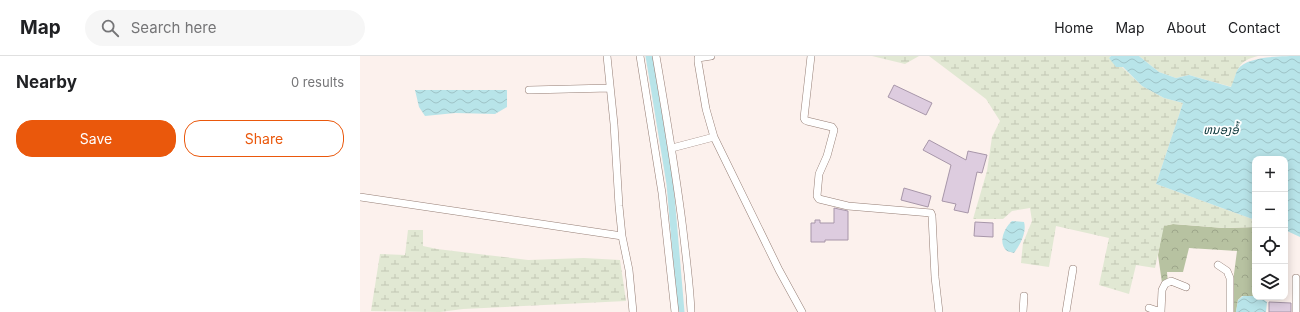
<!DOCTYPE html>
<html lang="en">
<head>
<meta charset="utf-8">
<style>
  :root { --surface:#fff; --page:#f6f6f6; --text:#202124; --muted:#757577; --line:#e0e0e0; --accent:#ea580c }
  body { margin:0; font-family:Inter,"Noto Sans Lao",sans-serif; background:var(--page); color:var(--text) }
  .controls { position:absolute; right:12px; bottom:12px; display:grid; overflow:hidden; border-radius:8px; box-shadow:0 2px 10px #0003 }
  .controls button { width:36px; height:36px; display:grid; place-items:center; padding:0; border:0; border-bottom:1px solid var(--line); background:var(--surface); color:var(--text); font:20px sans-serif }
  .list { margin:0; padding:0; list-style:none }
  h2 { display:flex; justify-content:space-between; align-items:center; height:52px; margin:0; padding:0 16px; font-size:17px }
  h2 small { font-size:13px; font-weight:400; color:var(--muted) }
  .actions { display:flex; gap:8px; padding:12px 16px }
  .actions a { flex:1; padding:9px 0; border:1px solid var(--accent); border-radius:16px; text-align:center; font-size:14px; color:var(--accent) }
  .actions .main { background:var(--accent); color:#fff }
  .icon { flex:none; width:22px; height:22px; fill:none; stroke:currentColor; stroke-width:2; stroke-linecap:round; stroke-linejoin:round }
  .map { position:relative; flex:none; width:940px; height:256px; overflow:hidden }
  header { display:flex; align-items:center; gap:24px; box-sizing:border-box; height:56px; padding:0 20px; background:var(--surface); border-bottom:1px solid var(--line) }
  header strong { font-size:19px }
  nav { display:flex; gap:22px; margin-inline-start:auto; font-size:14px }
  .search { width:280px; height:36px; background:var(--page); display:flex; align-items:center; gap:10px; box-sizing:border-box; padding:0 14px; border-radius:22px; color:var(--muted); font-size:15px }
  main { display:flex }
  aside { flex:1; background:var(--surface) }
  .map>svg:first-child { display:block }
  .forest { fill:url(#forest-crowns) }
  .wetland { fill:url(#wetland-marsh) }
  .water { fill:url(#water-waves) }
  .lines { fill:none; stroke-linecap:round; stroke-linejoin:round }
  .canal { stroke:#b8e4e9; stroke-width:7 }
  .building { fill:#ddccdf; stroke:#a796a9 }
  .minor-casing { stroke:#957e75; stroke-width:8 }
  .minor { stroke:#fff; stroke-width:7 }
  .labels { text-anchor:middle; stroke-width:3.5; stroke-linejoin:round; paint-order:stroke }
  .water-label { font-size:12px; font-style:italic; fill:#0a3539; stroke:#fff }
</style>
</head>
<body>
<header>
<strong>Map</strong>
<div class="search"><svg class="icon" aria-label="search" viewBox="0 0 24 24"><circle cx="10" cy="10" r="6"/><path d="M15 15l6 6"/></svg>Search here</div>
<nav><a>Home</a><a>Map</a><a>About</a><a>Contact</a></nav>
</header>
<main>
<aside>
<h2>Nearby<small>0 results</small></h2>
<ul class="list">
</ul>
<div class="actions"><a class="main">Save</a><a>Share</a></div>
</aside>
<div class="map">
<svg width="940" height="256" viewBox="0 0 940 256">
  <defs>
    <pattern id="forest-crowns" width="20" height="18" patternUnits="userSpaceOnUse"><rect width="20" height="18" fill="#b7c2a1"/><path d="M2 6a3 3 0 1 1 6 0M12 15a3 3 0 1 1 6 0" fill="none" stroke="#9da68a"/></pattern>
    <pattern id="wetland-marsh" width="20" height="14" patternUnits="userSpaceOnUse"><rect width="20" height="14" fill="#e1e8d3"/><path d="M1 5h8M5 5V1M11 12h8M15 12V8" fill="none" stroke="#c1c6b4"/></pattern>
    <pattern id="water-waves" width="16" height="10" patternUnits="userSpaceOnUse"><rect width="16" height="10" fill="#b8e4e9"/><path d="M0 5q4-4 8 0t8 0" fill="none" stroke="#9ec3c7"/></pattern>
  </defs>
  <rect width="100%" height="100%" fill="#fcf1ed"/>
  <!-- forest -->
  <path class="forest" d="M813 168 864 172 895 171V240H882L878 244 876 256H869L877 195 829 192 823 216H807L808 230 803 234 798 199 803 170Z"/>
  <!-- wetland -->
  <path class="wetland" d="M512 0H559L545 8Z
    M569 0H751L749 2 762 11 782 30 804 42 823 47 796 128 895 164V171L864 172 813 168 804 170 795 212 776 209 769 238 739 229 749 182 696 170 689 211 661 207 663 187 672 165 670 152 652 155 643 163H613L627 115 632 81 640 65 626 43Z
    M779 0H898C878 5 878 12 872 31L829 19 816 22 799 16Z
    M48 174H63V190L77 193 168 204 224 202 260 204 266 245 103 253 80 256 11 255 20 198 45 199Z"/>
  <!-- water -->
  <path class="water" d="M751 0H779L799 16 816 22 829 19 871 31C874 25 875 18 878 13 887 0 922 0 940 0V181L925 174V103H895V164L796 128 823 47 804 42 782 30 763 11H756L749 2Z
    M55 34H147V51L135 58 95 57 65 60 59 51Z
    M652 165 664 166C667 176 660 189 654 197 652 196 649 196 647 195 637 187 645 171 652 165Z
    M883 240H894L895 241H900L907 246 906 256H876L878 244Z"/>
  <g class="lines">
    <!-- canal -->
    <path class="canal" d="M289 0 310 128 321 256"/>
  </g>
  <!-- building -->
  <path class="building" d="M534 29 572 47 566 59 528 41Z
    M569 84 606 104 608 95 627 99 622 117 617 116 608 157 594 154 596 148 582 145 591 109 563 94Z
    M544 132 571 140 568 151 541 144Z
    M474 152 488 155V184H465V186H451V167H455V164H460V167H474Z
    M615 166 633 167V181L614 180Z
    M909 246 931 247V256H909Z"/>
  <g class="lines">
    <defs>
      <path id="minor" d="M247 0 254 68 259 150 262 180 269 214 273 256
        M280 0 302 137 315 256
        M296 0C306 58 316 116 323 174 326 201 330 229 331 256
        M351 0 338 2V6L346 53 354 81 419 214 442 256
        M451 0 444 62 445 64 447 65 472 71 474 74 467 100 459 118 457 140 459 143 488 150 571 157 572 160 575 221 579 256
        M169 34 250 32
        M312 92 354 81
        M0 141 262 180
        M858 209 867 215 870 222V256
        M789 252 801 256
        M663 256 664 240
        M706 256 713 213
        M801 256 802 234 805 228 811 225 826 231
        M936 256V222"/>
    </defs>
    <!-- minor casing -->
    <use href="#minor" class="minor-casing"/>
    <!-- minor -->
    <use href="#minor" class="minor"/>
  </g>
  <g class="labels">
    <!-- water labels -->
    <g class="water-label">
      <text x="861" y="78">ຫນອງອໍ້</text>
    </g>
  </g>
</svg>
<div class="controls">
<button>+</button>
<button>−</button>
<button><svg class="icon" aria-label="locate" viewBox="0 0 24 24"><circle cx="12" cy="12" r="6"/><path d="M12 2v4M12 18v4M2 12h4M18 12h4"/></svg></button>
<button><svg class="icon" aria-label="layers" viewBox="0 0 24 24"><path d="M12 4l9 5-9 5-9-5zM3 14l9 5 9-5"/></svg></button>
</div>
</div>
</main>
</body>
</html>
